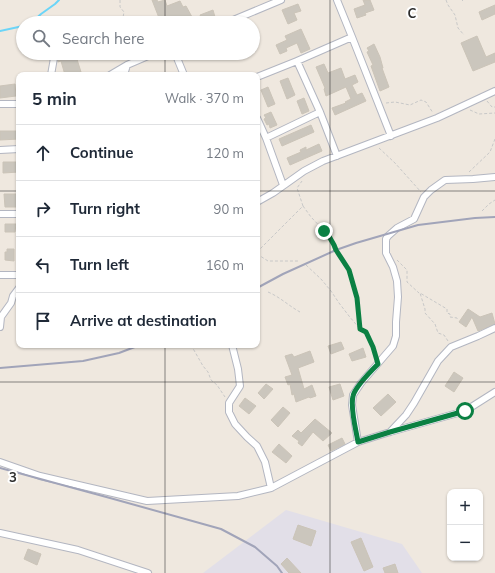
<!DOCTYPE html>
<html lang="en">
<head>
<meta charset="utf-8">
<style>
  :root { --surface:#fff; --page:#f2f2f3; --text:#1f2937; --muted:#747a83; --line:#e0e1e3 }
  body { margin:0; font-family:Mulish,sans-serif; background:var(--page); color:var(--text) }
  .controls { position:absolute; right:12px; bottom:12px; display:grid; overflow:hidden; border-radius:8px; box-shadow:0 1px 3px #0004 }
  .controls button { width:36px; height:36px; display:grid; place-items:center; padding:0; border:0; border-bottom:1px solid var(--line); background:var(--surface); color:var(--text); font:20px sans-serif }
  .stop { position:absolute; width:12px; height:12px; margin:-9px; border:3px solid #0b8043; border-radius:50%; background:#fff }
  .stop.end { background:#0b8043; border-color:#fff; box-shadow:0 1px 4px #0008 }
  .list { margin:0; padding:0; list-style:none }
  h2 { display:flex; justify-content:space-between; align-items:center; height:52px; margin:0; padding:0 16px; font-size:17px }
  h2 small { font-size:13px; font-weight:400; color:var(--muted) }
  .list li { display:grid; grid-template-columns:26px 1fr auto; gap:12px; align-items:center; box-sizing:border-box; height:56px; padding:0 16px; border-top:1px solid var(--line) }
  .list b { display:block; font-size:15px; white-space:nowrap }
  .list em { font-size:13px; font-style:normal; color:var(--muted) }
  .icon { flex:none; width:22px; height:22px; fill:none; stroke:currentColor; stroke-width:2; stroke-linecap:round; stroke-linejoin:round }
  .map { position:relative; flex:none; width:495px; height:573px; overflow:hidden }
  .search { position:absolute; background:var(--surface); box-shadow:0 1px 3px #0004; left:16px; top:16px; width:244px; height:44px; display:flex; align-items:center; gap:10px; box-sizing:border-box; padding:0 14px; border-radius:22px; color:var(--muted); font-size:15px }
  .panel { position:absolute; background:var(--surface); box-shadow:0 1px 3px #0004; left:16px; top:72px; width:244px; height:276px; border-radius:8px }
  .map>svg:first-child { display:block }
  .industrial { fill:#e2dfe8 }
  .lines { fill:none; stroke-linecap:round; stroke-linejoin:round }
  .stream { stroke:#6bd5f8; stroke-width:2 }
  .building { fill:#cbc6bd; stroke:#cbc4b8 }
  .minor-casing { stroke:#b3b6c1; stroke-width:8 }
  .path { stroke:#c8c8c8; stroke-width:1; stroke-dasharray:3 2; stroke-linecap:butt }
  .minor { stroke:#fff; stroke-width:6 }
  .rail { stroke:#a1a4b9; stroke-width:2 }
  .route { stroke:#0b8043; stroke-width:5 }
  .grid { fill:none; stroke:#2d2d2d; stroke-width:1; stroke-opacity:0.55 }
  .grid-label { font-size:13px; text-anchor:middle; font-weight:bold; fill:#2d2d2d; stroke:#fff; stroke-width:4; stroke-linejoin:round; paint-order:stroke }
</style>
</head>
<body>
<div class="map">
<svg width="495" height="573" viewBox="0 0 495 573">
  <rect width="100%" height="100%" fill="#efe8df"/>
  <!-- industrial -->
  <path class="industrial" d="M286 510 402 544 422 573H203Z"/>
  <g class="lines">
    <!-- stream -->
    <path class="stream" d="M31 23 41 14 55 4 59 0
      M0 31 23 26"/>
  </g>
  <!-- building -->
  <path class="building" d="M152 0H157L158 2 165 0 167 6 180 1 183 7 186 6 192 17 188 19 189 23H161Z
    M363 0H370L374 10 365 13 366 15 357 18 354 9 365 5Z
    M298 4 301 11 294 13 297 20 288 24 282 10Z
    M495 5V14L482 20 479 12Z
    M213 10 215 17 213 18V19L207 22 206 21 203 22 200 15Z
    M301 29 310 49 301 53 297 43 286 48 287 51 280 54 276 45 287 40 285 36Z
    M477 36 486 57 495 53V62L473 71 461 43Z
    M374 44 380 57 383 68H382L389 87 380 91 371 66 373 65 367 52 369 51 367 48Z
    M58 53H59L60 55 69 53H75L81 72 69 75H65L61 61 58 62Z
    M324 64 328 73 341 68 345 79 355 75 358 82 352 85 357 95 362 93 366 101 335 115 332 108 346 103 345 102 351 99 346 87 326 96 324 89 325 88 316 67Z
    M288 78 295 95 287 99 280 81Z
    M15 84 16 96 0 98V86Z
    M268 87 275 104 268 107 261 90Z
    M304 98 309 111 302 114 297 101Z
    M271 112 277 125 270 128 269 124 267 125 264 119 266 118 264 115Z
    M311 125 314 132 282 146 279 139Z
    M0 131H19V139L0 140Z
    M319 144 322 151 290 165 287 158 301 152 300 150 306 147V150Z
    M3 162H19V172L3 173Z
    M4 194H19V207H5Z
    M5 224H16L15 232H5Z
    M7 249H14V261L5 260V252H7Z
    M468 309 480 317 492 313 495 324 478 331 472 317 466 327 459 322Z
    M341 342 344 349 331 354 328 346Z
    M363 348 366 357 352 361 349 354Z
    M310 351 314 362 298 368 304 389 312 385 316 396 310 398 309 397 296 402 294 394 292 395 290 384 288 385 285 377 292 375 285 356 292 354 294 357Z
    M454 372 463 378 454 392 445 386Z
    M266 384 273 389 264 399 258 393Z
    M340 384 344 396 333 400 329 387Z
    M388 394 396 402 381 416 373 408Z
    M245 398 256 406 249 414 239 406Z
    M283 407 290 413 278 427 271 420Z
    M315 419 332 433 323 441 313 432 302 446 298 443 299 441 292 436 298 430 301 433Z
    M342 438 345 444 331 451 328 445Z
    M279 444 292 456 286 463 272 452Z
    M298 525 316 531 311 546 293 539Z
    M361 538 373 567 364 571 351 542Z
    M28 549 41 554 37 565 24 559Z
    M287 558 301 573H289L281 564Z
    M395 564 398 573H385L383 568Z"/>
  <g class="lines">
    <defs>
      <path id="minor" d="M337 0 352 37 391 136
        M226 23 281 0
        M175 53 184 75
        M297 61 320 112 337 156
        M51 75 54 58V53
        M110 75 127 65 155 53
        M124 75 127 65
        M257 77 297 61 352 37
        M0 104H19
        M257 118 266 138 283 185
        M266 138 320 112
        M0 150 19 149
        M257 202 273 193 304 171 323 161 437 118 495 91
        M0 214H19
        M0 275H19
        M0 327 1 317 11 303 13 296 19 288
        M232 345 238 369 240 386 229 403V412L235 424 247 437 257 446 265 462 271 488
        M390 432 406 415 414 403 438 361 451 347 478 336 495 328
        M358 442 352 405 353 395 361 383 393 346 396 336V322L398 297 397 281 393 267 386 253V239L388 236 397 228 414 219 424 197 431 190 445 180 473 179 495 177
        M0 462 40 476 147 501 238 496 271 488 358 442 390 432 465 411 495 392
        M0 533 78 550 148 573"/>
    </defs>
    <!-- minor casing -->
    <use href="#minor" class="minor-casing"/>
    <!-- path -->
    <path class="path" d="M120 0V7L124 12 122 23
      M446 0 448 5 455 15 458 28 464 35
      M462 0 463 1
      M487 101 492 107H495
      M386 103 395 102 410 105 421 100 426 102 433 113
      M470 110 479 114 495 113
      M379 148 395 163 421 192
      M469 172 490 152 495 139
      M303 206 311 217 330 237 334 245 336 250 349 270 357 298 360 329
      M482 211 489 204 495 200
      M257 252 303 206 297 188 302 181
      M257 254 268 261H298
      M397 260 407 270V282L419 293
      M306 265 321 279 331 291 339 303 349 316 360 329 366 332 376 357
      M268 292C280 297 289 306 300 312
      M448 341 444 335 438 333 435 324 425 313V309L420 293 447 309V313L450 314V317L457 318 458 320
      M191 345 203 366 208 372 211 380 217 385 225 397"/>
    <!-- minor -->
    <use href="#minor" class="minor"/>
    <!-- rail -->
    <path class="rail" d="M257 288 283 274 336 250 356 243 418 225 475 218 495 217
      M0 368 83 361 119 353 140 345
      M0 468 110 498 221 529 255 547 277 566 282 573"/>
  </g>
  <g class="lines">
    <!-- route -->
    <path class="route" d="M324 231 330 238 334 245 336 250 349 270 357 298 360 329 366 332 373 347 378 364C371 371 355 387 353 396 350 408 356 430 358 442L390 432 465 411"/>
  </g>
  <!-- grid -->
  <path class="grid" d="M165 0V23M330 0V573M165 53V75M0 191H19M257 191H495M165 345V573M0 382H495"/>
  <g class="grid-label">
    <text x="412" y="18">C</text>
    <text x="13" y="482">3</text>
  </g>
</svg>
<div class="controls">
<button>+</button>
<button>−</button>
</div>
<div class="stop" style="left:465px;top:411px"></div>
<div class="stop end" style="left:324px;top:231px"></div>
<div class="search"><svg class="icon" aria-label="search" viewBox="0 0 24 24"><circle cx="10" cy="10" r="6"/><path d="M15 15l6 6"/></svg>Search here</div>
<section class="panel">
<h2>5 min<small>Walk · 370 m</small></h2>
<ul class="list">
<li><svg class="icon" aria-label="ahead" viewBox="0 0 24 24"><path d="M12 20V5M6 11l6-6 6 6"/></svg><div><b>Continue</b></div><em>120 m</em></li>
<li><svg class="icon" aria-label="right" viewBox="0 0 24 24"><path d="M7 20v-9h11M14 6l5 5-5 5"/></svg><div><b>Turn right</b></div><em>90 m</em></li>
<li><svg class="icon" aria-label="left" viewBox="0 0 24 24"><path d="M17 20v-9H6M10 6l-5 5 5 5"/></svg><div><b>Turn left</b></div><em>160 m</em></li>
<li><svg class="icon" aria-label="arrive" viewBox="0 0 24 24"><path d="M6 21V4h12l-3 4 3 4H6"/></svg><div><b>Arrive at destination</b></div></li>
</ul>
</section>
</div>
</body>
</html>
